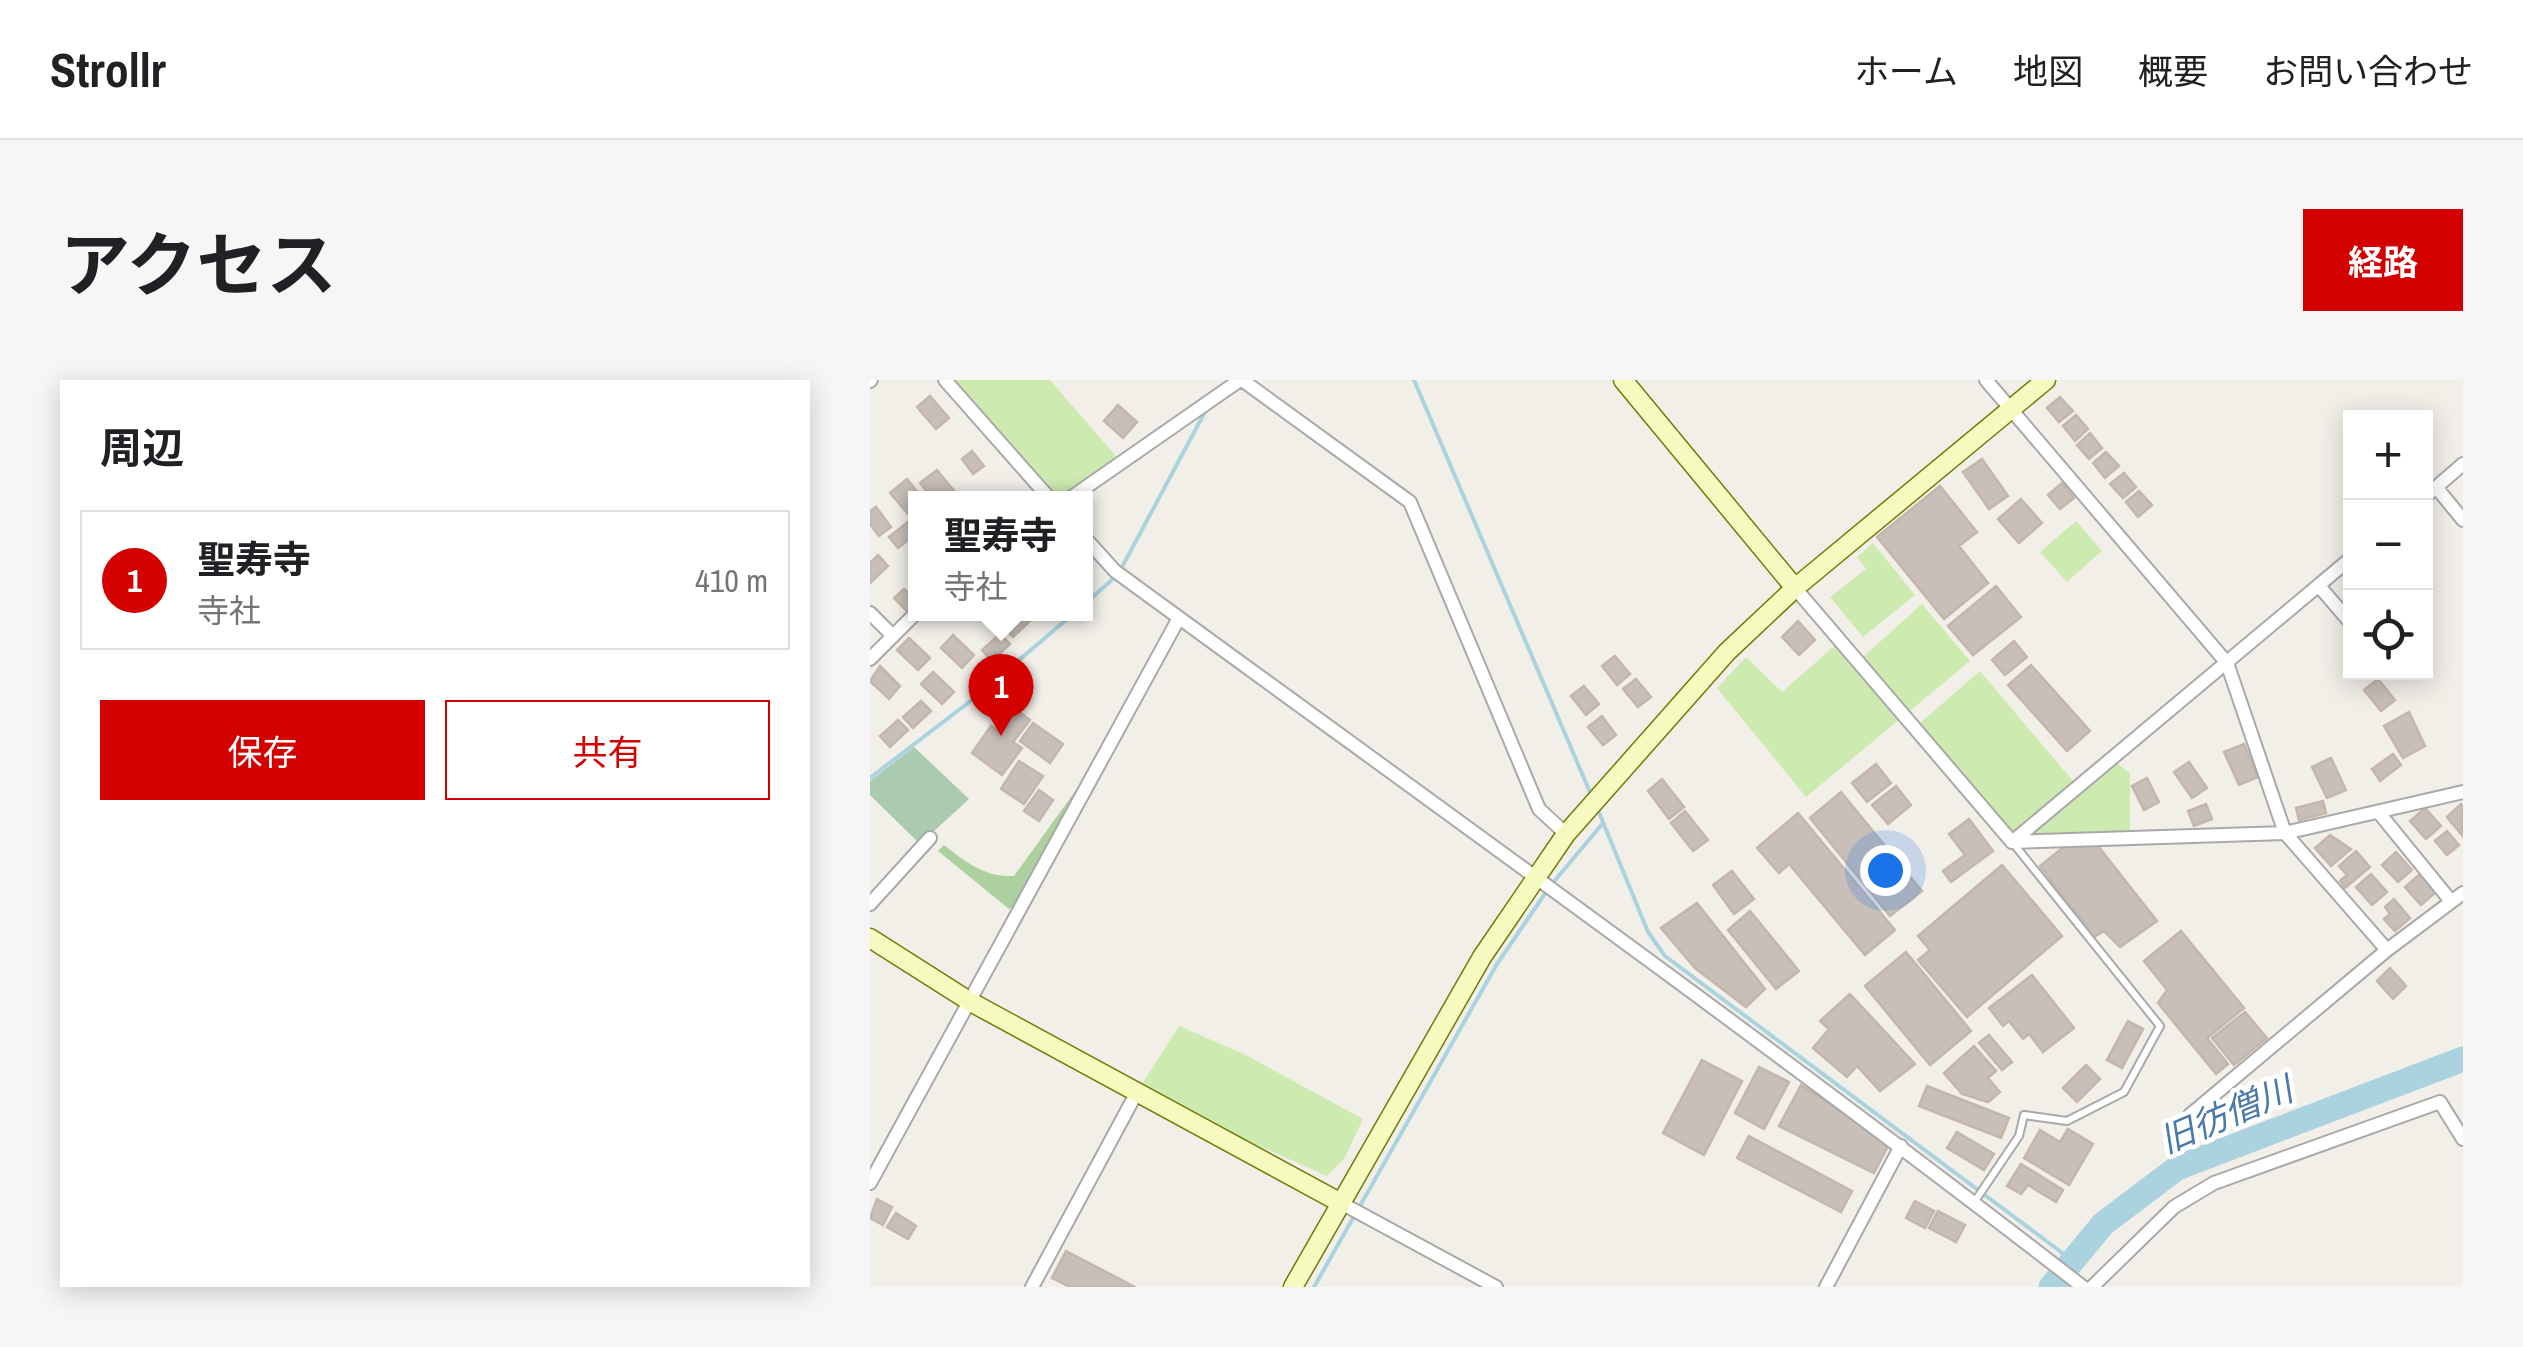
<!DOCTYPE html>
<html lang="ja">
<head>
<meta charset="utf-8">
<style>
  :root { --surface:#fff; --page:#f6f6f6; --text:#202124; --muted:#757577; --line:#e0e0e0; --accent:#d40000 }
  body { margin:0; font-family:"Archivo Narrow","Noto Sans JP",sans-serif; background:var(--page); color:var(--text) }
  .controls { position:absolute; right:30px; top:30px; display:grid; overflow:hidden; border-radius:0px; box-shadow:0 5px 25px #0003 }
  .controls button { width:90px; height:90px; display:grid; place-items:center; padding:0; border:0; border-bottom:2px solid var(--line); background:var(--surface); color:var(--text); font:50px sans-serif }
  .you { position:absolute; left:1015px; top:490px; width:35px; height:35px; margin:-25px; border:8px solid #fff; border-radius:50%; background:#1a73e8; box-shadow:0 0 0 15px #1a73e833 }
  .badge { display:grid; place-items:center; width:65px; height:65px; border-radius:50%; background:var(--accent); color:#fff; font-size:32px; font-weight:700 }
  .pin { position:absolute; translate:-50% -82px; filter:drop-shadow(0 2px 5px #0008) }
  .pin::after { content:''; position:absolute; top:52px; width:35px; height:30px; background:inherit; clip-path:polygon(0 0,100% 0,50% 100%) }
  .popup { position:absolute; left:38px; top:111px; width:185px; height:130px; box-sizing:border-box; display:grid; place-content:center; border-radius:0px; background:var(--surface); filter:drop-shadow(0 2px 8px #0005); font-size:32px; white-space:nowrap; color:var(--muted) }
  .popup b { font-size:38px; color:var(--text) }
  .popup::after { content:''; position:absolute; left:50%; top:100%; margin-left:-20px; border:20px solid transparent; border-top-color:var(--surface) }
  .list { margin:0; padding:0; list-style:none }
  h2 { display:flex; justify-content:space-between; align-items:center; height:130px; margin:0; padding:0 40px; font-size:42px }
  h2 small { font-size:32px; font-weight:400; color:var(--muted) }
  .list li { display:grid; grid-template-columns:65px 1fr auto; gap:30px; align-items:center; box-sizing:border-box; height:140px; margin:0 20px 20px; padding:0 20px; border:2px solid var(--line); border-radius:0px }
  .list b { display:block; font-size:38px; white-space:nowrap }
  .list p { margin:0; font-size:32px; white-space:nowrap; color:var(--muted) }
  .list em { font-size:32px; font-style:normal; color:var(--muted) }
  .actions { display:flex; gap:20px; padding:30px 40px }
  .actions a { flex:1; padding:22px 0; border:2px solid var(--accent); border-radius:0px; text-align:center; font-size:35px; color:var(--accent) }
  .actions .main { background:var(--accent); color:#fff }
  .icon { flex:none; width:55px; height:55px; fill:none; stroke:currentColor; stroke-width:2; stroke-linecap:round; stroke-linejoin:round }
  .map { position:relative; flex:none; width:1593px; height:907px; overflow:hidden; border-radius:0px }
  header { display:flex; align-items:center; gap:60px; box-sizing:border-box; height:140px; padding:0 50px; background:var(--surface); border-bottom:2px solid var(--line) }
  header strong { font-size:48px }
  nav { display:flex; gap:55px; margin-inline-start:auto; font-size:35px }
  .intro { display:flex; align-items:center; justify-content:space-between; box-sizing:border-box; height:240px; padding:0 60px }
  h1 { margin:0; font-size:70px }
  .button { padding:25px 45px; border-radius:0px; background:var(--accent); color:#fff; font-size:35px; font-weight:700 }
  main { display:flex; gap:60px; padding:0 60px }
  aside { flex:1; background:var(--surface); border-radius:0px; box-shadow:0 5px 25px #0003 }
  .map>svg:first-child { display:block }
  .grass { fill:#cdebb0 }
  .forest { fill:#add19e }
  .cemetery { fill:#aacbaf }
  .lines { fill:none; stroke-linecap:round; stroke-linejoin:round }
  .stream { stroke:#aad3df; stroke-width:4 }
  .river { stroke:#aad3df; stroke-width:25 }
  .building { fill:#c7bfb8; stroke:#c4b6ab; stroke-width:2.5 }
  .lane-casing { stroke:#a9a9a9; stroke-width:10 }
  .street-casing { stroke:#a9a9a9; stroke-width:16 }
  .secondary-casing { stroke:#707d05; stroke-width:21 }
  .lane { stroke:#fff; stroke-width:6 }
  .street { stroke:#fff; stroke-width:12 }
  .secondary { stroke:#f7fabf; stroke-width:18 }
  .labels { text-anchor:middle; stroke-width:9; stroke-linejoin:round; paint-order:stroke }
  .water-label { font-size:35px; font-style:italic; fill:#4a7aab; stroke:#fff }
</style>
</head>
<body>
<header>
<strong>Strollr</strong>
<nav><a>ホーム</a><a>地図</a><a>概要</a><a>お問い合わせ</a></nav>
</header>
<div class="intro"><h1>アクセス</h1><a class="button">経路</a></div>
<main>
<aside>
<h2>周辺<small></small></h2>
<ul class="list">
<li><span class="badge">1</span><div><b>聖寿寺</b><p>寺社</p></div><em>410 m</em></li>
</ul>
<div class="actions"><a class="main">保存</a><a>共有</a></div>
</aside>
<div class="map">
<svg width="1593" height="907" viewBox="0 0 1593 907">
  <rect width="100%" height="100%" fill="#f2efe9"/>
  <!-- grass -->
  <path class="grass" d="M85 0H180L251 82 199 118H186L78 7Z
    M1206 141 1232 171 1197 202 1170 172Z
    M1003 163 1045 215 993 257 960 217 996 189 987 177Z
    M1052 224 1100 281 936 417 847 308 876 277 912 312 970 261 1026 324 993 277Z
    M1110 291 1208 407 1142 462 1044 348Z
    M1241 379 1260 393V458L1150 462Z
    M309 646 376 675 493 739 474 779 457 796 267 712Z"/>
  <!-- forest -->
  <path class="forest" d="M211 403 214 413 147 524 139 529 68 471 74 465C97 483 114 497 144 496Z"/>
  <!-- cemetery -->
  <path class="cemetery" d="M44 367 99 419 50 464 0 415V401Z"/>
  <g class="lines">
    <!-- stream -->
    <path class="stream" d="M544 0 722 417
      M251 189 336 30
      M216 223 245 197
      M0 398 107 316 203 234
      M728 430 778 552 795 576 1203 881
      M682 504 733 443
      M444 907 627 584 676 512"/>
    <!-- river -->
    <path class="river" d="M1181 907 1233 844 1307 788 1593 679"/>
  </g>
  <!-- building -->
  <path class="building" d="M60 16 79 38 66 49 47 27Z
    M1190 17 1203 31 1189 42 1177 28Z
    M248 25 267 42 253 58 234 41Z
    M1206 35 1218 49 1205 61 1193 46Z
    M1220 53 1232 68 1219 79 1207 65Z
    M102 71 114 86 103 94 92 79Z
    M1236 72 1249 86 1235 98 1223 83Z
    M1112 79 1138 116 1119 129 1093 92Z
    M67 90 85 112 77 119H63L50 103Z
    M1254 93 1266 107 1253 118 1240 104Z
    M37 99 53 119H46V129L39 135 20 113Z
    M1192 103 1204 118 1190 129 1178 115Z
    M1070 106 1107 152 1089 166 1118 203 1074 239 1007 157Z
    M1269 111 1282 125 1268 137 1256 122Z
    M1151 119 1172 143 1149 163 1128 139Z
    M6 127 21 147 9 156 0 144V131Z
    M38 142 46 154 28 168 19 157Z
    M8 175 18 186 0 203V183Z
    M1126 206 1151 237 1103 275 1078 246Z
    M34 209 46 221 38 232 24 218Z
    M146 234 161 240 143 257 133 246Z
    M928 241 945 260 929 275 912 257Z
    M130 254 140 264 122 281 112 270Z
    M83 255 104 275 92 288 71 268Z
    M39 258 60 278 48 290 27 270Z
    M1144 261 1157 277 1135 295 1122 280Z
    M745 276 760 294 747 305 732 286Z
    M1161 285 1220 351 1197 371 1138 305Z
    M10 286 30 306 19 319 0 301Z
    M63 292 84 312 72 324 51 304Z
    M766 299 781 317 768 327 753 309Z
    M1508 299 1525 320 1511 331 1494 310Z
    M714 306 729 324 716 335 701 316Z
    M51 321 61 331 43 348 33 337Z
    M144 328 160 340 143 362 152 368 132 395 102 373 121 346 128 351Z
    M1539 332 1555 366 1533 378 1514 346Z
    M732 336 746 355 733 365 718 347Z
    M28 340 38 350 20 367 10 356Z
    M163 343 193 364 180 383 150 361Z
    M1374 364 1388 397 1369 405 1354 372Z
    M1523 374 1531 385 1510 401 1502 389Z
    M1461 378 1476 410 1457 418 1442 387Z
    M149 381 173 396 154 424 131 409Z
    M1319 382 1337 408 1322 418 1304 392Z
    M1006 384 1021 403 997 422 982 403Z
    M1277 398 1289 422 1274 430 1262 406Z
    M792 399 814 427 799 439 778 411Z
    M1026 406 1041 425 1018 444 1002 425Z
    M169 410 183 420 169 441 154 431Z
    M971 412 1052 511 1020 536 940 438Z
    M1453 421 1456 433 1429 440 1426 428Z
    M1336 424 1342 439 1324 446 1318 431Z
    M1591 424 1593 426 1592 455 1577 437Z
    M1555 428 1571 446 1556 459 1540 441Z
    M815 431 838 460 823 471 801 443Z
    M928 433 1025 550 995 575 919 484 909 493 887 468Z
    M1099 439 1123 471 1081 502 1073 491 1095 475 1079 454Z
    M1577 451 1589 465 1577 475 1565 461Z
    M1460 455 1481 469 1461 486 1445 468Z
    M1195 466H1228L1287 541 1250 567 1234 551 1224 557 1170 486Z
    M1486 471 1500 487 1475 508 1470 501 1477 495 1469 486Z
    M1526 472 1542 490 1528 502 1512 485Z
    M1132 485 1192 556 1097 637 1048 580 1060 570 1048 556Z
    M862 491 884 519 864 534 843 505Z
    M1501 494 1517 512 1502 525 1486 507Z
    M1550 494 1566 512 1551 525 1535 507Z
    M1524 519 1540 538 1525 551 1514 539 1520 534 1515 527Z
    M827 523 895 609 876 627 825 588 791 548Z
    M880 531 929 591 906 609 858 550Z
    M1311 551 1374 628 1337 658 1358 684 1346 694 1288 623 1297 610 1274 581Z
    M1036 572 1101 651 1060 685 995 606Z
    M1520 588 1536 606 1523 619 1507 601Z
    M1162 595 1204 648 1173 672 1159 654 1153 659 1139 641 1133 646 1119 628Z
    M980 614 1045 684 1010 711 987 686 977 697 943 668 959 649 950 641Z
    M1375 632 1397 658 1364 685 1342 658Z
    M1258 641 1273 649 1252 688 1237 680Z
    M1119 655 1142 682 1132 690 1109 663Z
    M1104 666 1126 691 1118 698 1130 712 1118 722 1092 714 1074 693Z
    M832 680 872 701 834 775 793 753Z
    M1216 685 1230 699 1207 722 1193 708Z
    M889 687 919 702 894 749 865 733Z
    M931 705 1019 764 1004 793 909 746Z
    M1057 706 1139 738 1131 758 1049 726Z
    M1198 749 1223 764 1199 805 1154 778 1170 750 1190 762Z
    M1087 752 1124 774 1114 790 1077 768Z
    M879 756 982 811 971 832 867 778Z
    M1151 784 1193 810 1186 822 1158 805 1151 814 1137 806Z
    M7 819 22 827 13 845 0 838Z
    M1045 821 1064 831 1055 848 1036 838Z
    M1068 831 1095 845 1086 862 1059 848Z
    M26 833 46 846 38 859 17 847Z
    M196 871 265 907H200L182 898Z"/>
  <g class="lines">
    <defs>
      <path id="lane" d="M1105 821 1149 756 1154 735 1197 741 1254 712 1290 646 1143 463"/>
      <path id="street" d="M75 0 180 119
        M372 0 540 122 669 429 696 454
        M1116 0 1357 283 1415 453 1517 570
        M0 1 1 0
        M1566 107 1593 140
        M1556 116 1593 84
        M199 119 370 0
        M216 159 245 191C569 428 896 661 1213 907
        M1449 206 1480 242
        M925 208 1142 462
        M0 233 22 255
        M0 279 46 233
        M1510 434 1580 520
        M1142 462 1415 453 1593 412
        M1142 462 1480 179
        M0 524 60 458
        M1320 735 1517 570 1593 513
        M0 803 309 238
        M471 823 626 907
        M162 907 267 712
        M956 907 1031 766
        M1222 907 1304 827 1344 803 1570 722 1593 759"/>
      <path id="secondary" d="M753 0 925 208
        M0 558 99 621 471 823
        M423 907 612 577 696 454 857 272 925 208 1176 0"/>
    </defs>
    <!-- lane casing -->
    <use href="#lane" class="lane-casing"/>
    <!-- street casing -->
    <use href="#street" class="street-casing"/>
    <!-- secondary casing -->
    <use href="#secondary" class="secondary-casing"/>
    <!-- lane -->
    <use href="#lane" class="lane"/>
    <!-- street -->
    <use href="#street" class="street"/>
    <!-- secondary -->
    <use href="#secondary" class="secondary"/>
  </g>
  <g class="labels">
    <!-- water labels -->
    <g class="water-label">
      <text transform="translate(1356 735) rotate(-23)" y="12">旧彷僧川</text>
    </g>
  </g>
</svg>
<div class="controls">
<button>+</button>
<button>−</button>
<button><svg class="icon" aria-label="locate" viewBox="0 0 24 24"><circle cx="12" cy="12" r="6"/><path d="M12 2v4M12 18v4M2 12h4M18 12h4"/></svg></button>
</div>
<div class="you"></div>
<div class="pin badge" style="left:131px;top:356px">1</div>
<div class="popup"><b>聖寿寺</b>寺社</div>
</div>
</main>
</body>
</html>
